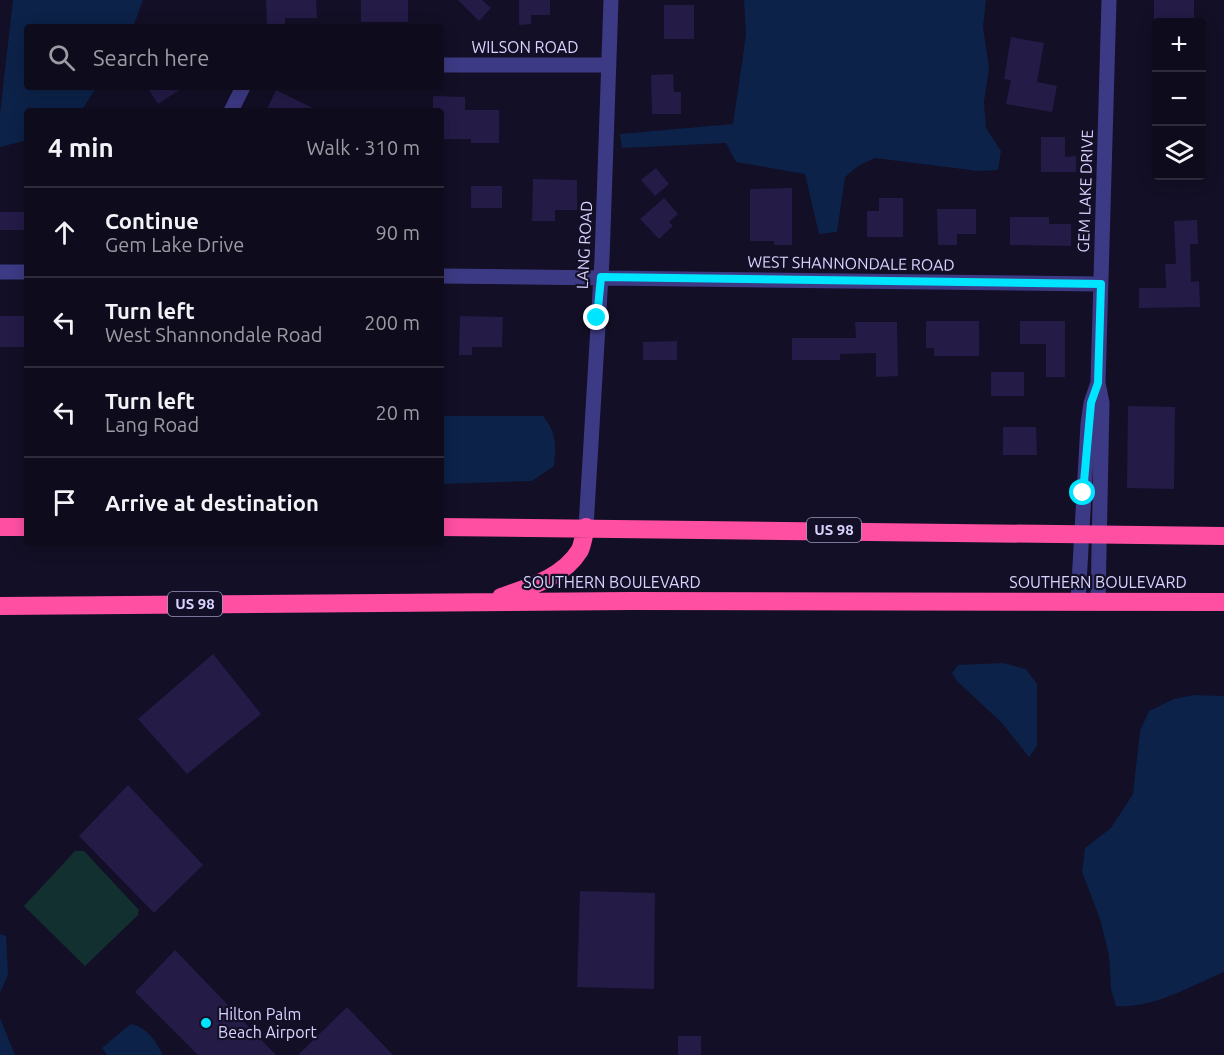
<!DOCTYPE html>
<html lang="en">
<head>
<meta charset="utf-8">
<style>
  :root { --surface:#0e0b1c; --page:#1c1929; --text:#f1f3f6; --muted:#9b9ba3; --line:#2e2b3b }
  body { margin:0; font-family:Ubuntu,sans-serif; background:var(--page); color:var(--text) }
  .controls { position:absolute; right:18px; top:18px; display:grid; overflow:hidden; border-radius:6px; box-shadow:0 3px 15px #0003 }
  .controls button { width:54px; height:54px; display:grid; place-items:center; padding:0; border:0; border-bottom:2px solid var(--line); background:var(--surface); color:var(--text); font:30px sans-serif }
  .stop { position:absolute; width:18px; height:18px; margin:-14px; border:4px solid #00e5ff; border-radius:50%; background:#fff }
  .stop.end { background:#00e5ff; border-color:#fff; box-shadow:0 2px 6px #0008 }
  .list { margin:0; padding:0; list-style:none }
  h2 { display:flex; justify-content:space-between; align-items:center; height:78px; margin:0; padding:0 24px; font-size:26px }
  h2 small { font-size:20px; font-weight:400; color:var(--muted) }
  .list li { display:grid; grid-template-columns:39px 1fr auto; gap:18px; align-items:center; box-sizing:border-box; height:90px; padding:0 24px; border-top:2px solid var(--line) }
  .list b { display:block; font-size:22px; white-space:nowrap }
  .list p { margin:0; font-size:20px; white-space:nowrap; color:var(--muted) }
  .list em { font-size:20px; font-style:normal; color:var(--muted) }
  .icon { flex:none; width:33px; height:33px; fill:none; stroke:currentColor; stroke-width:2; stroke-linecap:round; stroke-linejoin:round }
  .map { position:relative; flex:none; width:1224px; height:1055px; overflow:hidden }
  .search { position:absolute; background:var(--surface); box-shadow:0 3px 15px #0003; left:24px; top:24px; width:420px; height:66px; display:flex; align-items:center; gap:15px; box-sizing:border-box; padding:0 21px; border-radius:6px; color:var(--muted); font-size:22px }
  .panel { position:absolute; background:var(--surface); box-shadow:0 3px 15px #0003; left:24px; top:108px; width:420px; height:438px; border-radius:6px }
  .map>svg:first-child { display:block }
  .green { fill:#12302f }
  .water { fill:#0c2248 }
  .building { fill:#241b47 }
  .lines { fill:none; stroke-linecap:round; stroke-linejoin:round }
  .street { stroke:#3d3a85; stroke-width:15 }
  .highway { stroke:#ff4fa3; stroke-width:18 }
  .route { stroke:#00e5ff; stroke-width:8 }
  .poi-dot { fill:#00e5ff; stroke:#130f26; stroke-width:2 }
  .labels { text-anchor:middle; stroke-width:4.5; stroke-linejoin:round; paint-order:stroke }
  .shield { fill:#130f26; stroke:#9e99be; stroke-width:1.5 }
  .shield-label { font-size:15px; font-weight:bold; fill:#d9d4ff }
  .street-label { font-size:16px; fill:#d9d4ff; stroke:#130f26 }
  .poi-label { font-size:16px; fill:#d9d4ff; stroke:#130f26; text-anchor:start }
</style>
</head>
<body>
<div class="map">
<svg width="1224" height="1055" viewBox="0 0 1224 1055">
  <rect width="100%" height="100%" fill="#130f26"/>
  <!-- green -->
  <path class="green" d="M75 851H84L139 910 138 915 85 966 24 906Z"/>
  <!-- water -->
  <path class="water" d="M13 0H143L133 27H27V87H97L81 111H27V140L0 147V114Z
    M744 0H986L983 27 989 68 984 102 986 128 1001 151 998 170 978 171 875 158 858 166 845 177 837 232 819 234 805 174 736 162 726 143 622 148 620 134 733 124 746 35Z
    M441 416H543C557 434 556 444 554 466L532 481 441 484Z
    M1003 663 1026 669 1037 684V746L1029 757 1002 723 957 681 952 673 958 665Z
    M1194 695 1224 696V972C1191 986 1152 1009 1116 1006L1111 989 1109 955 1100 919 1082 872 1085 848 1111 828 1133 794 1140 731 1149 711 1174 699Z
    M0 934 6 936 8 975 0 993Z
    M0 1018 15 1055H0Z
    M131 1024C148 1028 155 1040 163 1055H107L102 1048Z"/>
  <!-- building -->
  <path class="building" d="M266 0H316L317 18H285V27H267Z
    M361 0H408V22H361Z
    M458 0H482L491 8 479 21Z
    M519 0H550V15H531V24L519 25Z
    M1154 0H1194V22H1154Z
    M664 5H694V39H664Z
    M1011 37 1044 43 1037 82 1057 86 1052 112 1006 104 1011 80 1004 79Z
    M673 74 674 92H681V114H652L651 75Z
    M147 87H184L158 104Z
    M276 90 319 111H266Z
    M433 96 465 97V110H499V143H471V139H441V111H433Z
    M1041 137H1065V157L1076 156V172H1041Z
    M656 168 669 184 655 196 641 180Z
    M533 179 577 180V210H555V221H532Z
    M471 186H502V208H471Z
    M792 188V245H774V241H750V189Z
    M664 198 678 214 669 222 673 226 659 239 640 219Z
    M879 198H903V237H867V211H879Z
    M937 209H976V234H957V245H938Z
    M0 212H25V230H0Z
    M1010 217H1049V224H1071V246L1010 245Z
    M1197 220 1198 244H1190L1191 282 1199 281 1200 307 1139 308V288H1166L1165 264H1176L1174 221Z
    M0 316H27V347H0Z
    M460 316 503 317 502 347H472V355H459Z
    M926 321H979V356H934V348H926Z
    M1020 321H1065V377H1046V344H1020Z
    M855 322H897L898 376 876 377V353L840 354V360H792V338H856Z
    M677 341V360H643V342Z
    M991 372H1024V396H991Z
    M1128 406 1175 407 1174 489 1127 488Z
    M1003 427H1036L1037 455H1003Z
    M213 654 261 714 187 774 138 719Z
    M128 785 203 865 154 913 79 836Z
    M580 891 655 893 654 989 577 987Z
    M175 950 276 1055H198L135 992Z
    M347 1007 393 1055H298Z
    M678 1036H701V1055H678Z"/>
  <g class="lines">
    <!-- street -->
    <path class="street" d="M441 65H609
      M231 111 243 87
      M0 272H27
      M441 276 1101 284
      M586 527 602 259 611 0
      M1078 601 1088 424 1091 403 1098 383
      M1098 601 1102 403 1098 383 1109 0"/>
    <!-- highway -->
    <path class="highway" d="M0 527H27
      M441 527 1224 536
      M501 597C529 587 563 578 580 550 583 543 584 534 586 527
      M0 606 631 601 1224 602"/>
  </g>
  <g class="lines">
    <!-- route -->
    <path class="route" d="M597 318 601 277 1101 284 1098 383 1091 403 1083 493"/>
  </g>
  <!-- markers -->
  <circle class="poi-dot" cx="206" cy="1023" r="6"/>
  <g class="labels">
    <!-- shield labels -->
    <g class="shield">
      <rect x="807" y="518" width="54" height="24" rx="4.5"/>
      <rect x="168" y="592" width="54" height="24" rx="4.5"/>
    </g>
    <g class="shield-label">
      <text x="834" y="535">US 98</text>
      <text x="195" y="609">US 98</text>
    </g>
    <!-- street labels -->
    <g class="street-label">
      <text x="525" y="53">WILSON ROAD</text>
      <text transform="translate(1085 191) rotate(-88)" y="6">GEM LAKE DRIVE</text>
      <text transform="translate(584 245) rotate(-87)" y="6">LANG ROAD</text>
      <text transform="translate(851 263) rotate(1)" y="6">WEST SHANNONDALE ROAD</text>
      <text x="612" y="588">SOUTHERN BOULEVARD</text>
      <text x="1098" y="588">SOUTHERN BOULEVARD</text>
    </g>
    <!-- poi labels -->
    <g class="poi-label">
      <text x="218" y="1020">Hilton Palm<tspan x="218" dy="18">Beach Airport</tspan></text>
    </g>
  </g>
</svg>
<div class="controls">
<button>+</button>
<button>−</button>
<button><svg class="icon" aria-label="layers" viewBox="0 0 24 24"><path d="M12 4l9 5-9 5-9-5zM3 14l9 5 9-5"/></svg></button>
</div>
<div class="stop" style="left:1083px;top:493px"></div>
<div class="stop end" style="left:597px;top:318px"></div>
<div class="search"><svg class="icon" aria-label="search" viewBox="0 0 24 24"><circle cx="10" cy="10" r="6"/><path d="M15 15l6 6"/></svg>Search here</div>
<section class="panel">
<h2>4 min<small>Walk · 310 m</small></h2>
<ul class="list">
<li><svg class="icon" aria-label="ahead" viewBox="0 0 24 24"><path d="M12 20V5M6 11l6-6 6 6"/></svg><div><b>Continue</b><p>Gem Lake Drive</p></div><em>90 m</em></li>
<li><svg class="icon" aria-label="left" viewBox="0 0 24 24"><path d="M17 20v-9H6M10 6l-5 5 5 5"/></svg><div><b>Turn left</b><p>West Shannondale Road</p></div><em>200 m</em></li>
<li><svg class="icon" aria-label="left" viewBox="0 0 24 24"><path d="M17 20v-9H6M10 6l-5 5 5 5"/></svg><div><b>Turn left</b><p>Lang Road</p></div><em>20 m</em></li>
<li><svg class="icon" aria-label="arrive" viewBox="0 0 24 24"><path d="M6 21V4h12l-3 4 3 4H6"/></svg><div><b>Arrive at destination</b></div></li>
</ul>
</section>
</div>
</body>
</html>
